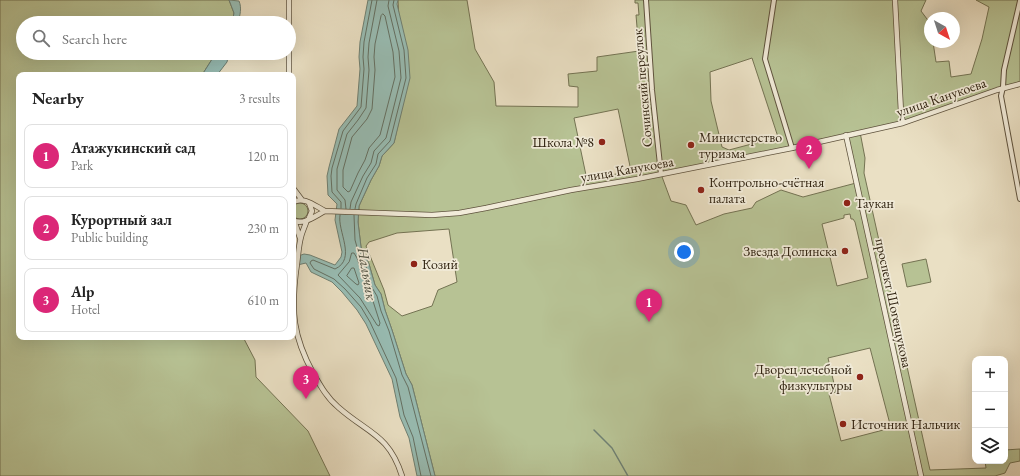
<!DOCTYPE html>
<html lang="en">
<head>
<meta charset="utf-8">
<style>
  :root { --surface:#fff; --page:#f6f6f6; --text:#222; --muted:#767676; --line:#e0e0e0; --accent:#db2777 }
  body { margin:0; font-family:"EB Garamond",serif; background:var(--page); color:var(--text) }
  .controls { position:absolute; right:12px; bottom:12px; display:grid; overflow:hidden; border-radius:8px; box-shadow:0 4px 16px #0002 }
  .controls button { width:36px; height:36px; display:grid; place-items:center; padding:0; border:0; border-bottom:1px solid var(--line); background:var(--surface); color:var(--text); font:20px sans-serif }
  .compass { position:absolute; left:924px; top:12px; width:36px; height:36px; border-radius:50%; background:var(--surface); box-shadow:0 4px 16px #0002; rotate:141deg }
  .you { position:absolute; left:684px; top:252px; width:14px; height:14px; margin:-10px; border:3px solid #fff; border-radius:50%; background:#1a73e8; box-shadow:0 0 0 6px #1a73e833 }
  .badge { display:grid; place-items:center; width:26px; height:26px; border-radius:50%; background:var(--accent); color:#fff; font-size:13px; font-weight:700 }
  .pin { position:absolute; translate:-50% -33px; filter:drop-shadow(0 1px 2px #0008) }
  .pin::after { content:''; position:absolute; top:21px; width:14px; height:12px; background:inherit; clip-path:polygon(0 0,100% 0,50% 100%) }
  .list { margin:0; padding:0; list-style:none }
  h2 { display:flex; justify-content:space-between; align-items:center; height:52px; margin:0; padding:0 16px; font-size:17px }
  h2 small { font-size:13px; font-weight:400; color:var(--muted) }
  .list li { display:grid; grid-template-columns:26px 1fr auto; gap:12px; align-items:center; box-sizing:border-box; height:64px; margin:0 8px 8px; padding:0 8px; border:1px solid var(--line); border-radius:8px }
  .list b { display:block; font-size:15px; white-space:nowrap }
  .list p { margin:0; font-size:13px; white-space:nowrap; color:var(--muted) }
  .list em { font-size:13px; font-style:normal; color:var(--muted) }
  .icon { flex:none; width:22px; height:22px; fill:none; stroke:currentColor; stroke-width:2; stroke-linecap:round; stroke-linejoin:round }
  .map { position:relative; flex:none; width:1020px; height:476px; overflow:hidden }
  .search { position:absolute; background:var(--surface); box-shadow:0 4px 16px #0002; left:16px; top:16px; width:280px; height:44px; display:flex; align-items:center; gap:10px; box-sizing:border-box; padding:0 14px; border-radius:22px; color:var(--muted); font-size:15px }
  .panel { position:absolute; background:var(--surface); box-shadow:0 4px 16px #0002; left:16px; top:72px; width:280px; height:268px; border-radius:8px }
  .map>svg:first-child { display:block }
  .green { fill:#b7c294; stroke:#747353; fill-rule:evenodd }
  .water { fill:#98bdb4; stroke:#6f8073 }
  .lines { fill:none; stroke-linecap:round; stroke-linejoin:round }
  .shore { stroke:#647063; stroke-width:1 }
  .stream { stroke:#6f8073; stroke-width:1.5 }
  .minor-casing { stroke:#5f533e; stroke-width:6 }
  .tertiary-casing { stroke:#5f533e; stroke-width:6 }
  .minor { stroke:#f1ebd9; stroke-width:4 }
  .tertiary { stroke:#f1ebd9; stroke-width:4.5 }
  .poi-dot { fill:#8f2418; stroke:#f1ebd9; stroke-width:1.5 }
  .labels { text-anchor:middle; stroke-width:3.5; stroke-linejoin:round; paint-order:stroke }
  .street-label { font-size:14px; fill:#312412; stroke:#f1ebd9 }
  .poi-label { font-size:14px; fill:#312412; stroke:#f1ebd9; text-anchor:start }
  .water-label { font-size:15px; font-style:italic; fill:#505243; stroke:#f1ebd9 }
</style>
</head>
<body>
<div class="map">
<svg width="1020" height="476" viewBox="0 0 1020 476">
  <rect width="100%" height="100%" fill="#eae0c4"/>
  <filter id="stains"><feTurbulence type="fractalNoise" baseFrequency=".005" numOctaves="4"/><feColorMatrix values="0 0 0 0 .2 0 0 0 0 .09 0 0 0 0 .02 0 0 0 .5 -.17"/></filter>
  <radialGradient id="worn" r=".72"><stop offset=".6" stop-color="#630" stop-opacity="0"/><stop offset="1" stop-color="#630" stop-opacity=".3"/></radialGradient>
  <!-- green -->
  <path class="green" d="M0 0H229L234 13 232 23H23V53H216L202 75H19V337H243L255 360 256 377 308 431 330 476H0Z
    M398 0H467L475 49 494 82 496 106 578 107V87L569 86 568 74 597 71V57L639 51 636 15H639L638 3H635V0H926L921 11 930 23V42H933L936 62 949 61 951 77 971 74 982 39 989 7 976 0H1020V84L919 118 860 132 865 158 864 173 930 470 986 468 985 461H1005V450L1020 449V461L1010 463 1005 473 995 476H435L412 385 406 374 392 330 385 310 381 294 375 285 369 264 361 247 358 222 359 206 371 180 379 166 382 156 394 143 403 102ZM752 58 778 137 729 150 722 147 711 101 710 72ZM618 109 631 171 587 180 574 118ZM846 135 856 183 803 197 781 190 756 202 752 208 724 214 696 225 686 205 671 201 661 174ZM850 214 851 219H853L855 222 868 278 837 286 822 224 844 218V215ZM449 229 457 282 438 290 432 306 402 316 388 305 384 290 366 246 369 242 397 233ZM870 348 891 428 841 441 829 394 836 392 828 358Z
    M292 211a8 8 0 1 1 16 0a8 8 0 1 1-16 0Z
    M926 259 931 282 907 287 902 264Z"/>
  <!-- water -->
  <path class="water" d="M229 0 239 1C242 8 240 15 238 23H232L234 13Z
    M368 0H398L397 4 408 50 410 78 394 143 382 156 379 166 371 180 359 206 358 222 361 247 369 264 375 285 381 294 385 310 392 330 406 374 412 385 435 476H417L409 438 400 417 392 379 366 324 357 310 342 292 332 282 311 272 306 263 293 266V258L304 254 310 255 335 265 341 257 342 252 335 220 337 204 328 195 327 176 329 167 339 129 357 106 360 69 359 57 360 42Z
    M216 53H229L227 62 217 75H202Z"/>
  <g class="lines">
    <!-- shore -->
    <path class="shore" d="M383 14 385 16 393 52 395 77 380 135 369 148 365 160 358 173 350 191 348 192 343 187V170L352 137 367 119 372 109 375 70 374 57 375 44 381 16Z
      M341 208V202L332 192 331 176 332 168 343 131 361 107 364 69 363 57 364 42 372 0
      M346 209 345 200 337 190V169L347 134 358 120 366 108 369 70 368 57 369 43 377 0
      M350 209 351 202 363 176 371 163 374 151 386 138 401 78 399 51 388 6 389 0
      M355 209 356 204 367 178 376 164 378 154 390 141 406 78 404 50 393 5 394 0
      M340 215C337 231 357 259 335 269L313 260 311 261 310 263 314 269 334 279 345 289 361 307 370 322 396 378 404 415 413 437 421 476
      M354 215 355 240 357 247 366 266 371 286 377 296 381 311 389 331 402 375 408 387 431 476
      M352 253H354L357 258 367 288 372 298 380 323 379 326 377 325 360 298 338 275 349 262Z
      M352 268H354L359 283 358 285 356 284 347 276Z"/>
    <!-- stream -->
    <path class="stream" d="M594 430 612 448 628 476"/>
    <defs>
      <path id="minor" d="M646 0 652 90 661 174
        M774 0 765 59 792 148
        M1020 1 1004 70 1003 87 1001 96 1020 199"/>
      <path id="tertiary" d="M289 0V75
        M895 0 901 112 903 123
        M846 135 921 476
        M293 188 302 200
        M293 202C304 196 315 206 325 211
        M309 203 312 211 309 218
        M293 220C303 226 315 216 325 211L432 215 459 213 486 208 571 190 637 179 792 148 903 123 997 90 1020 84
        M294 220 300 238
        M307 220C305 226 302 232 301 237 298 248 298 260 296 271 291 312 293 336 313 373 320 385 327 398 338 407 367 433 389 434 402 476"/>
    </defs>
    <!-- minor casing -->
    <use href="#minor" class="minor-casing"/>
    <!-- tertiary casing -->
    <use href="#tertiary" class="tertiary-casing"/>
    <!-- minor -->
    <use href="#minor" class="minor"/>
    <!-- tertiary -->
    <use href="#tertiary" class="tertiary"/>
  </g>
  <!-- markers -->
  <g class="poi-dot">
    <circle cx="602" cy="142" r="4"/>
    <circle cx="691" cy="145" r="4"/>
    <circle cx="701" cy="190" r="4"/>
    <circle cx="847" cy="203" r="4"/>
    <circle cx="845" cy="251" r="4"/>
    <circle cx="414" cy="264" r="4"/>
    <circle cx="860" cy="377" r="4"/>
    <circle cx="843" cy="424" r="4"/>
  </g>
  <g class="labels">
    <!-- street labels -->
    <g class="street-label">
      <text transform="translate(642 88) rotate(-95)" y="5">Сочинский переулок</text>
      <text transform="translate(941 97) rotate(-19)" y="5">улица Канукоева</text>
      <text transform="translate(627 169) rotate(-10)" y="5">улица Канукоева</text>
      <text transform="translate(894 303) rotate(78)" y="5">проспект Шогенцукова</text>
    </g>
    <!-- poi labels -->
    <g class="poi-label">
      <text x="699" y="142">Министерство<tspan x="699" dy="16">туризма</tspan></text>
      <text x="594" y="147" text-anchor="end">Школа №8</text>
      <text x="709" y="187">Контрольно-счётная<tspan x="709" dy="16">палата</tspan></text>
      <text x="855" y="208">Таукан</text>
      <text x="837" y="256" text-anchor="end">Звезда Долинска</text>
      <text x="422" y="269">Козий</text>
      <text x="852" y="374" text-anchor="end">Дворец лечебной<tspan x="852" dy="16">физкультуры</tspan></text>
      <text x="851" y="429">Источник Нальчик</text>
    </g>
    <!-- water labels -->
    <g class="water-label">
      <text transform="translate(367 274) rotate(80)" y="5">Нальчик</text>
    </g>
  </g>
  <rect width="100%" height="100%" filter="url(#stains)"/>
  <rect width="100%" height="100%" fill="url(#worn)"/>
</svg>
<div class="controls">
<button>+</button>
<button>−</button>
<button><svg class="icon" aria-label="layers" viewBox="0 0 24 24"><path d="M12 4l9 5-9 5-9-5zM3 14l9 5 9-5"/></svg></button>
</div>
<svg class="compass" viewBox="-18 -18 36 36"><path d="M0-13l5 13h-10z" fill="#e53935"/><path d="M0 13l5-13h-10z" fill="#767676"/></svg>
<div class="you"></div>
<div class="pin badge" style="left:649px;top:322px">1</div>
<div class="pin badge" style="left:809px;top:169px">2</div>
<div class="pin badge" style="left:306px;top:399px">3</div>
<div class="search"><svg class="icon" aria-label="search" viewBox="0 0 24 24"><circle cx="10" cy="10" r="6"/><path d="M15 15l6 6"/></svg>Search here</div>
<section class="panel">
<h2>Nearby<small>3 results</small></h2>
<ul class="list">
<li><span class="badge">1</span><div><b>Атажукинский сад</b><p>Park</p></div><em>120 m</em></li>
<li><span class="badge">2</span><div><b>Курортный зал</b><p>Public building</p></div><em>230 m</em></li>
<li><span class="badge">3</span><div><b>Alp</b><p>Hotel</p></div><em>610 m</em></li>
</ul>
</section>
</div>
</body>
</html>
